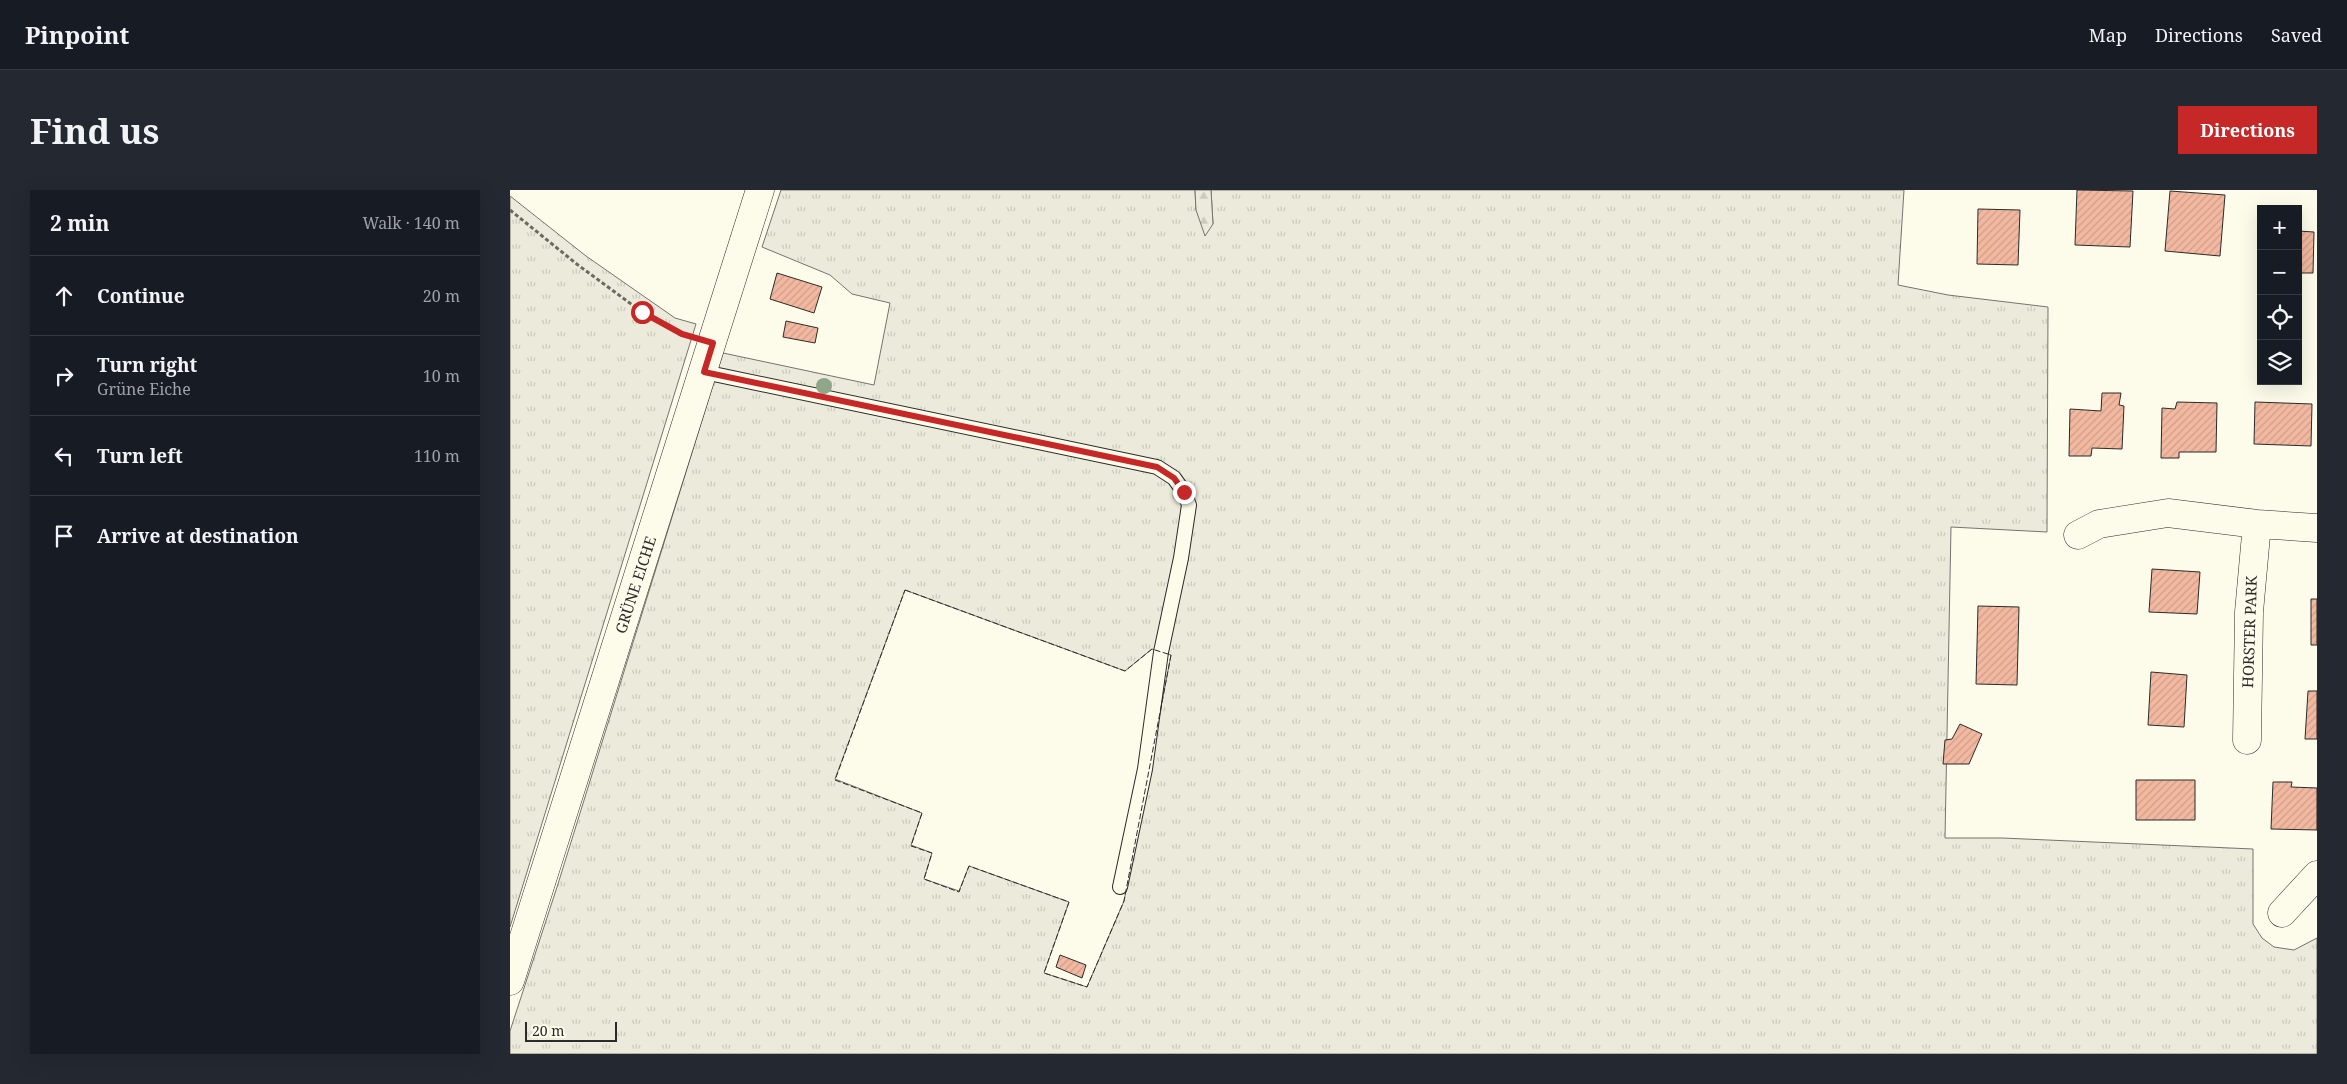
<!DOCTYPE html>
<html lang="en">
<head>
<meta charset="utf-8">
<style>
  :root { --surface:#171b24; --page:#242831; --text:#f1f3f6; --muted:#9ea1a6; --line:#363941; --accent:#c62828 }
  body { margin:0; font-family:"Noto Serif",serif; background:var(--page); color:var(--text) }
  .controls { position:absolute; right:15px; top:15px; display:grid; overflow:hidden; border-radius:0px; box-shadow:0 5px 20px #0002 }
  .controls button { width:45px; height:45px; display:grid; place-items:center; padding:0; border:0; border-bottom:1px solid var(--line); background:var(--surface); color:var(--text); font:25px sans-serif }
  .scale { position:absolute; left:15px; bottom:12px; width:92px; box-sizing:border-box; padding-left:5px; border:2px solid #2b2b2b; border-top:0; font-size:14px; line-height:18px; white-space:nowrap; color:#2b2b2b; -webkit-text-stroke:4px #fdfbea; paint-order:stroke }
  .stop { position:absolute; width:15px; height:15px; margin:-11px; border:4px solid #c62828; border-radius:50%; background:#fff }
  .stop.end { background:#c62828; border-color:#fff; box-shadow:0 1px 5px #0008 }
  .list { margin:0; padding:0; list-style:none }
  h2 { display:flex; justify-content:space-between; align-items:center; height:65px; margin:0; padding:0 20px; font-size:21px }
  h2 small { font-size:16px; font-weight:400; color:var(--muted) }
  .list li { display:grid; grid-template-columns:32px 1fr auto; gap:15px; align-items:center; box-sizing:border-box; height:80px; padding:0 20px; border-top:1px solid var(--line) }
  .list b { display:block; font-size:19px; white-space:nowrap }
  .list p { margin:0; font-size:16px; white-space:nowrap; color:var(--muted) }
  .list em { font-size:16px; font-style:normal; color:var(--muted) }
  .icon { flex:none; width:28px; height:28px; fill:none; stroke:currentColor; stroke-width:2; stroke-linecap:round; stroke-linejoin:round }
  .map { position:relative; flex:none; width:1807px; height:864px; overflow:hidden; border-radius:0px }
  header { display:flex; align-items:center; gap:30px; box-sizing:border-box; height:70px; padding:0 25px; background:var(--surface); border-bottom:1px solid var(--line) }
  header strong { font-size:24px }
  nav { display:flex; gap:28px; margin-inline-start:auto; font-size:18px }
  .intro { display:flex; align-items:center; justify-content:space-between; box-sizing:border-box; height:120px; padding:0 30px }
  h1 { margin:0; font-size:35px }
  .button { padding:12px 22px; border-radius:0px; background:var(--accent); color:#fff; font-size:18px; font-weight:700 }
  main { display:flex; gap:30px; padding:0 30px }
  aside { flex:1; background:var(--surface); border-radius:0px; box-shadow:0 5px 20px #0002 }
  .map>svg:first-child { display:block }
  .grass { fill:url(#grass-tufts); stroke:#74746e; fill-rule:evenodd }
  .forest { fill:url(#forest-firs); stroke:#74746e }
  .building { fill:url(#building-hatch); stroke:#2b2b2b }
  .lines { fill:none; stroke-linecap:round; stroke-linejoin:round }
  .service-casing { stroke:#2b2b2b; stroke-width:16 }
  .minor-casing { stroke:#2b2b2b; stroke-width:29 }
  .path { stroke:#6a6964; stroke-width:3; stroke-dasharray:4 2.5; stroke-linecap:butt }
  .service { stroke:#fdfbea; stroke-width:14 }
  .minor { stroke:#fdfbea; stroke-width:28 }
  .fence { stroke:#2b2b2b; stroke-width:1; stroke-dasharray:6 2.5; stroke-linecap:butt }
  .tree { fill:#8ea78a }
  .route { stroke:#c62828; stroke-width:6 }
  .labels { text-anchor:middle; stroke-width:4; stroke-linejoin:round; paint-order:stroke }
  .street-label { font-size:15px; fill:#2b2b2b; stroke:#fdfbea }
</style>
</head>
<body>
<header>
<strong>Pinpoint</strong>
<nav><a>Map</a><a>Directions</a><a>Saved</a></nav>
</header>
<div class="intro"><h1>Find us</h1><a class="button">Directions</a></div>
<main>
<aside>
<h2>2 min<small>Walk · 140 m</small></h2>
<ul class="list">
<li><svg class="icon" aria-label="ahead" viewBox="0 0 24 24"><path d="M12 20V5M6 11l6-6 6 6"/></svg><div><b>Continue</b></div><em>20 m</em></li>
<li><svg class="icon" aria-label="right" viewBox="0 0 24 24"><path d="M7 20v-9h11M14 6l5 5-5 5"/></svg><div><b>Turn right</b><p>Grüne Eiche</p></div><em>10 m</em></li>
<li><svg class="icon" aria-label="left" viewBox="0 0 24 24"><path d="M17 20v-9H6M10 6l-5 5 5 5"/></svg><div><b>Turn left</b></div><em>110 m</em></li>
<li><svg class="icon" aria-label="arrive" viewBox="0 0 24 24"><path d="M6 21V4h12l-3 4 3 4H6"/></svg><div><b>Arrive at destination</b></div></li>
</ul>
</aside>
<div class="map">
<svg width="1807" height="864" viewBox="0 0 1807 864">
  <defs>
    <pattern id="grass-tufts" width="24" height="20" patternUnits="userSpaceOnUse" patternTransform="scale(1.25)"><rect width="24" height="20" fill="#ecebdb"/><path d="M3 7l-1-3M5 7V3M7 7l1-3M15 17l-1-3M17 17v-4M19 17l1-3" fill="none" stroke="#cbcabc"/></pattern>
    <pattern id="forest-firs" width="22" height="20" patternUnits="userSpaceOnUse" patternTransform="scale(1.25)"><rect width="22" height="20" fill="#ecebdb"/><path d="M5 1l3.5 6h-7zM16 11l3.5 6h-7z" fill="#cbcabc"/></pattern>
    <pattern id="building-hatch" width="6" height="6" patternUnits="userSpaceOnUse" patternTransform="scale(1.25)"><rect width="6" height="6" fill="#f2b8a0"/><path d="M-1 1l2-2M0 6l6-6M5 7l2-2" fill="none" stroke="#d09e8a"/></pattern>
  </defs>
  <rect width="100%" height="100%" fill="#fdfbea"/>
  <!-- grass -->
  <path class="grass" d="M271 0H685L686 20 703 34 701 0H1394L1388 95 1438 105 1538 117 1537 342 1441 337 1435 648H1492L1743 659V734L1752 748 1764 757 1784 760 1807 748V864H0V841L48 694 213 163 364 195 380 113 342 104 320 85 252 57ZM395 400 615 481 642 459 661 465 614 711 577 797 534 783 559 712 459 676 449 701 414 689 422 663 401 655 412 623 325 589Z
    M0 6 76 66 165 128 186 134 0 737Z"/>
  <!-- forest -->
  <path class="forest" d="M685 0H701L703 34 695 46 686 20Z"/>
  <!-- building -->
  <path class="building" d="M1567 0 1623 1 1620 57 1565 55Z
    M1660 1 1715 5 1710 66 1655 61Z
    M1468 19 1510 20 1508 75 1467 74Z
    M1750 39H1751V81H1748Z
    M1788 41 1804 42 1803 83H1788Z
    M267 83 312 97 304 123 260 109Z
    M276 131 308 138 305 153 273 147Z
    M1592 203H1611L1609 215 1614 216 1612 259 1582 258 1581 266H1559L1560 219 1591 221Z
    M1667 212 1707 213 1706 262H1669V268H1651L1652 218 1665 219Z
    M1745 212 1802 214 1801 256 1744 254Z
    M1642 379 1690 382 1687 424 1639 422Z
    M1801 409H1807V455H1801Z
    M1468 416 1509 417 1507 495 1466 494Z
    M1641 482 1677 485 1674 537 1638 535Z
    M1798 501H1807V549H1795Z
    M1450 534 1472 544 1459 574H1433L1435 550 1442 549Z
    M1626 590H1685V630H1626Z
    M1763 592H1782L1781 597 1807 598V640L1761 639Z
    M550 765 576 775 572 788 546 777Z"/>
  <g class="lines">
    <defs>
      <path id="service" d="M194 182 647 277 664 288 674 302 679 315 671 368 651 462 635 579 610 697"/>
      <path id="minor" d="M1568 345 1589 334 1658 323 1747 334 1807 338
        M1737 550 1739 422 1747 334
        M1772 723 1807 685
        M0 791 250 0"/>
    </defs>
    <!-- service casing -->
    <use href="#service" class="service-casing"/>
    <!-- minor casing -->
    <use href="#minor" class="minor-casing"/>
    <!-- path -->
    <path class="path" d="M0 20 68 75 132 122 173 145"/>
    <!-- service -->
    <use href="#service" class="service"/>
    <!-- minor -->
    <use href="#minor" class="minor"/>
    <!-- fence -->
    <path class="fence" d="M395 400 615 481 642 459 661 465 614 711 577 797 534 783 559 712 459 676 449 702 414 689 422 663 401 656 412 623 325 590Z"/>
  </g>
  <!-- trees -->
  <circle class="tree" cx="314" cy="196" r="8"/>
  <g class="lines">
    <!-- route -->
    <path class="route" d="M132 122 172 144 203 153 194 182 647 277 664 288 674 302"/>
  </g>
  <g class="labels">
    <!-- street labels -->
    <g class="street-label">
      <text transform="translate(126 395) rotate(-72)" y="5">GRÜNE EICHE</text>
      <text transform="translate(1740 442) rotate(-88)" y="5">HORSTER PARK</text>
    </g>
  </g>
</svg>
<div class="controls">
<button>+</button>
<button>−</button>
<button><svg class="icon" aria-label="locate" viewBox="0 0 24 24"><circle cx="12" cy="12" r="6"/><path d="M12 2v4M12 18v4M2 12h4M18 12h4"/></svg></button>
<button><svg class="icon" aria-label="layers" viewBox="0 0 24 24"><path d="M12 4l9 5-9 5-9-5zM3 14l9 5 9-5"/></svg></button>
</div>
<div class="scale">20 m</div>
<div class="stop" style="left:132px;top:122px"></div>
<div class="stop end" style="left:674px;top:302px"></div>
</div>
</main>
</body>
</html>
